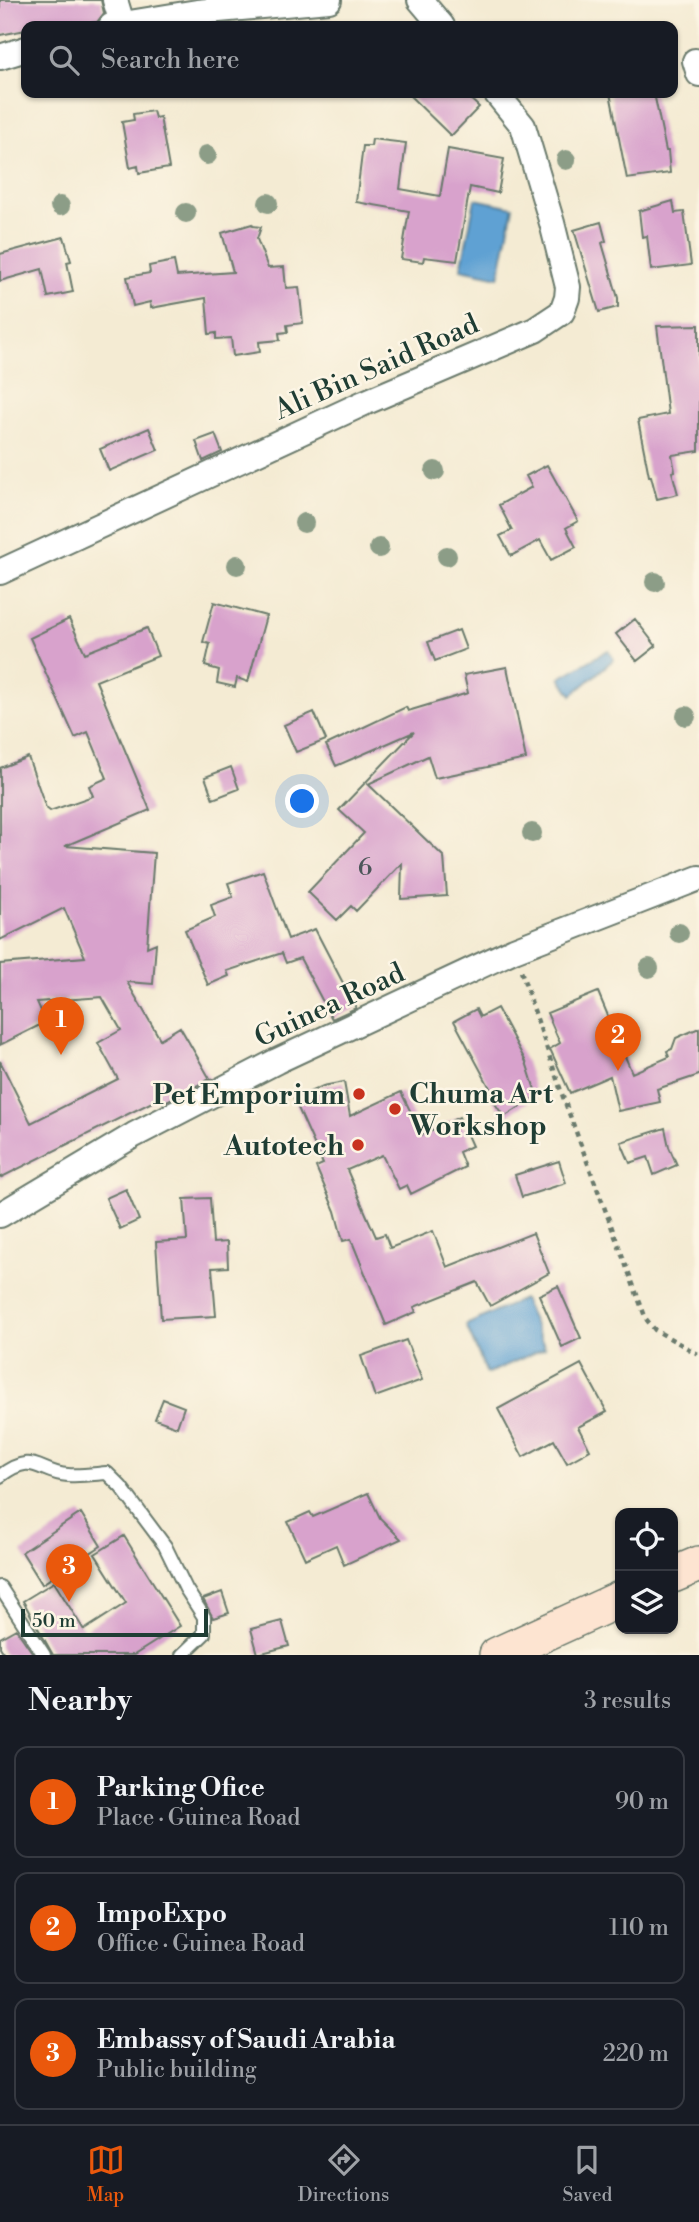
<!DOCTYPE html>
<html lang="en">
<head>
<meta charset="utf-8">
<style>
  :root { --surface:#171b24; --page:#242831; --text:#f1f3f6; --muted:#9ea1a6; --line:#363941; --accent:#ea580c }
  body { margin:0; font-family:"Libre Bodoni",serif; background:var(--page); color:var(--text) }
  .controls { position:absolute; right:21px; bottom:21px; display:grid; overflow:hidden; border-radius:14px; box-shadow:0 2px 5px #0004 }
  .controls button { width:63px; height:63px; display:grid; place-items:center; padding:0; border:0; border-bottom:2px solid var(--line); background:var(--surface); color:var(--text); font:35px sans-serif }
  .scale { position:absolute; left:21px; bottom:18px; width:187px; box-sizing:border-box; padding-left:7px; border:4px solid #1f3d34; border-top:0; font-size:19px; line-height:24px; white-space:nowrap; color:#1f3d34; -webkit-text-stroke:5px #fcf5e5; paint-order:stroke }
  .you { position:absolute; left:303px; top:802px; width:24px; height:24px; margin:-18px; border:5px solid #fff; border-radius:50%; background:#1a73e8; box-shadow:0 0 0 10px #1a73e833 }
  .badge { display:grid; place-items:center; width:46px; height:46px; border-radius:50%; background:var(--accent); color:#fff; font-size:23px; font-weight:700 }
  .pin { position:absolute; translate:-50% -58px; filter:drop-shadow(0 2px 4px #0008) }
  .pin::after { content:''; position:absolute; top:37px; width:24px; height:21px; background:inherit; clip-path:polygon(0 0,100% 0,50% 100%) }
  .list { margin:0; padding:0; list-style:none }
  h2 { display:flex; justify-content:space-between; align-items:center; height:91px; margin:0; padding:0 28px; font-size:30px }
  h2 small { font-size:23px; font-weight:400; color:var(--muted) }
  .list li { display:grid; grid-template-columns:46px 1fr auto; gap:21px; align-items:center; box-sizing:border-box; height:112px; margin:0 14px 14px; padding:0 14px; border:2px solid var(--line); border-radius:14px }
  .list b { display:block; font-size:26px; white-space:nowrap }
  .list p { margin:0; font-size:23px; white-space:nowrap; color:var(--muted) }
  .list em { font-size:23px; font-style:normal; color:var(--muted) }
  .icon { flex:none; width:38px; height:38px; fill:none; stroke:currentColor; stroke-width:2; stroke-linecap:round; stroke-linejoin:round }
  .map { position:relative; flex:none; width:699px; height:1655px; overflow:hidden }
  .search { position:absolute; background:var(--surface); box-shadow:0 2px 5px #0004; left:21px; right:21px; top:21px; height:77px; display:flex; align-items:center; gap:18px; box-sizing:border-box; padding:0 24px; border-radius:14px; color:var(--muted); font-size:26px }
  .sheet { height:469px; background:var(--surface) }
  nav { display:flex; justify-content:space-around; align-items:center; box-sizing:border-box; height:98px; border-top:2px solid var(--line); background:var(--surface); font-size:19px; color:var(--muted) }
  nav a { display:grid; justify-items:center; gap:4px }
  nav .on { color:var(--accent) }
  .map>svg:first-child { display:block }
  .water { fill:#5fa1d3; stroke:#3f6f84; stroke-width:2 }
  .building { fill:#d8a2cc }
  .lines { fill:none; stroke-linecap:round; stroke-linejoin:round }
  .lane-casing { stroke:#6a7a6c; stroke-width:16 }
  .street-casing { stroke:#6a7a6c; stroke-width:28 }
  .secondary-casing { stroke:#6a7a6c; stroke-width:38 }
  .path { stroke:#6a7a6c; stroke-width:4.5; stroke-dasharray:5 5; stroke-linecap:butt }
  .lane { stroke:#fff; stroke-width:12 }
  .street { stroke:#fff; stroke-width:24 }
  .secondary { stroke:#fde4d1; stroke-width:35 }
  .tree { fill:#8c9d87 }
  .poi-dot { fill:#c8321e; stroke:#fcf5e5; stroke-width:2.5 }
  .labels { text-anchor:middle; stroke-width:5; stroke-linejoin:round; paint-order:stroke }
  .number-label { font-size:24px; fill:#4d565a }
  .street-label { font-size:28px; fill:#1f3d34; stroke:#fcf5e5 }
  .poi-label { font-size:28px; font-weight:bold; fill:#1f3d34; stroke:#fcf5e5; text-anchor:end }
</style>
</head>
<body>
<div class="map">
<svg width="699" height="1655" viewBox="0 0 699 1655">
  <rect width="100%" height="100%" fill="#fcf5e5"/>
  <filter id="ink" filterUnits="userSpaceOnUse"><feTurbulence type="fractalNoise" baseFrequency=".0143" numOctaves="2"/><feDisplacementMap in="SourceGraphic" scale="14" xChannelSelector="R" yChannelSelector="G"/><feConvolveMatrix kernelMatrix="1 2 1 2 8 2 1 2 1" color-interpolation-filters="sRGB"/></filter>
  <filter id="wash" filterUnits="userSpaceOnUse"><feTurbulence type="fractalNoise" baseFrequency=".00686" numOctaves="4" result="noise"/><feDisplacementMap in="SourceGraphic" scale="28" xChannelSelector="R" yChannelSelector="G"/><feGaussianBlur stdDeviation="1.57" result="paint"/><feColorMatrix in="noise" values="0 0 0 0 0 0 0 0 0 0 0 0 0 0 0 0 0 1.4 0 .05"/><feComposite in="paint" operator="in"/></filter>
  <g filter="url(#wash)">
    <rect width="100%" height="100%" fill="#f4ebd3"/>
    <!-- water -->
    <path class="water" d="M475 199 513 207 499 277 461 269Z
      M608 650 614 659 572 695 560 678Z
      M523 1299 545 1348 487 1374 466 1325Z"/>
    <g id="blocks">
      <!-- building -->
      <path class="building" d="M0 0H101L104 13 97 22 66 26H26V30L0 35Z
        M407 93H464L479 107 451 136Z
        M610 93H654L666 151H668L670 173 627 179Z
        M153 111 155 118 160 117 169 168 139 173 138 166 130 168 122 122 134 120 133 114Z
        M372 139 406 143 400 189 440 196 448 149 504 159 498 193 470 187 457 261 424 257 423 262 401 259 409 211 356 202 363 146H371Z
        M673 201 675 213 684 212 691 265 651 270 647 236 642 237 639 211Z
        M601 222 606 241 602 243 618 298V307L599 312 574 230Z
        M252 224 253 226 261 227 257 239 268 268 284 267 286 288 299 287 303 323 287 325 288 332 279 333 280 340 259 342 260 352 233 356 231 338 216 339V333L209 334 206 298 151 308 150 302 133 306 127 277 150 273 149 266 174 261 177 276 233 272 222 233Z
        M64 237 71 261 67 262 73 292 48 297 42 269 0 281V254Z
        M699 325V451L672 455 675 471 672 472 678 494 657 499 651 476H649L638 420 668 414 657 326Z
        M149 428 158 450 109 471 100 449Z
        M215 434 222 452 203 461 196 441Z
        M547 465 578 521 566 528 576 547 551 560 540 540 511 556 500 536 512 530 499 505 532 487 526 476Z
        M214 602 266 616 248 682 237 678 235 687 217 683 219 670 205 666 210 644 203 642Z
        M69 619 85 653 147 628 158 656 96 681 150 810 65 846 154 853 147 947 156 943 153 984 127 982 160 1039 180 1027 210 1079 163 1103 160 1098 0 1178V1061L31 1123 118 1079 98 1043 121 1030 102 997 37 1002 46 1022 0 1045V964L85 957 64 908 0 940V768L28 757 46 808 50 811 93 796 89 786 107 778 88 732 75 738 30 638Z
        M635 619 656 646 637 661 616 634Z
        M459 630 466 649 435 661 428 642Z
        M507 667 526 759 435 778 428 756 368 784 444 857 447 896 401 899 402 863 356 911 351 906 337 920 308 892 364 833 339 810 414 732 336 766 326 745 406 707 408 711 468 693 464 675Z
        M314 712 326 740 296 752 284 725Z
        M231 767 239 789 213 799 205 777Z
        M263 871 288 939 315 929 356 1008 332 1019 300 958 286 963 282 953 227 971 229 976 208 985 185 930 215 917 211 905 233 897 228 883Z
        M598 992 632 1073 669 1057 667 1051 672 1049 676 1038 699 1028V1075L657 1089 660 1102 618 1111 610 1076 570 1093 550 1049 560 1043 547 1013Z
        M497 1008 526 1062 537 1096 504 1117 490 1096V1088L454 1021 476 1009 480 1017Z
        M344 1082 350 1116 401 1092 422 1135 459 1117 472 1146 459 1152 465 1167 411 1194 407 1185 399 1189 382 1155 347 1170 376 1237 385 1234 390 1248 433 1231 447 1267 533 1233 549 1273 490 1306 477 1282 414 1307 416 1312 386 1325 351 1239 343 1241 335 1211 316 1167 323 1164 294 1099 323 1086Z
        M665 1128 669 1147 677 1165 654 1175 648 1157 630 1163 621 1142Z
        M559 1161 566 1183 522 1197 515 1175Z
        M126 1189 139 1220 120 1229 106 1198Z
        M210 1198 213 1243 227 1242 228 1267 212 1268 216 1316 161 1319 156 1242 187 1240 184 1199Z
        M558 1286 581 1338 562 1347 539 1295Z
        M406 1340 422 1380 375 1397 361 1356Z
        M581 1364 607 1412 578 1427 590 1450 567 1463 554 1440 523 1457 498 1409Z
        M163 1399 184 1407 177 1427 155 1419Z
        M368 1493 380 1518 401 1539 344 1565 336 1545 305 1559 288 1522 310 1512 313 1517Z
        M81 1513 101 1546 42 1584 22 1552Z
        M124 1536 180 1626 134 1655H53L23 1601 54 1582 84 1630 126 1603 95 1554Z
        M222 1592 229 1613 213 1618 203 1599Z
        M282 1621 289 1646 258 1654 251 1629Z
        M16 1629 34 1655H5L0 1647V1638Z"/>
    </g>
  </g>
  <g filter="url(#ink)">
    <use href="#blocks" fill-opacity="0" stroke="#6a7a6c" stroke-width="2"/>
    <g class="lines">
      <defs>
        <path id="lane" d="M0 1476C35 1450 37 1473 68 1475 80 1476 94 1474 107 1473L121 1487 165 1546 186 1589 204 1617V1634L182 1655
          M0 1587 44 1655"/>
        <path id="street" d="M115 0 122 23
          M420 0 442 26
          M111 26 197 12 329 0
          M0 57 26 49
          M695 61 699 74
          M0 572 364 403 535 330 562 312 567 298 568 287 552 223 523 126 496 93
          M0 1215 134 1135 277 1061 514 950 699 878"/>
        <path id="secondary" d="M673 1575 699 1564
          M497 1655 620 1599"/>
      </defs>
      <!-- lane casing -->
      <use href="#lane" class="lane-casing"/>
      <!-- street casing -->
      <use href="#street" class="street-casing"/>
      <!-- secondary casing -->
      <use href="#secondary" class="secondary-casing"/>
      <!-- path -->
      <path class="path" d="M521 971 563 1097 646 1319 655 1330 698 1354"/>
      <!-- lane -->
      <use href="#lane" class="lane"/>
      <!-- street -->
      <use href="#street" class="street"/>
      <!-- secondary -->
      <use href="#secondary" class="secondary"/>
    </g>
    <!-- trees -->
    <g class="tree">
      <circle cx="207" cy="155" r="10"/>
      <circle cx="566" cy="160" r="10"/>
      <circle cx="268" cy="203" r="10"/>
      <circle cx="60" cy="206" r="10"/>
      <circle cx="186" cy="213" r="10"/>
      <circle cx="435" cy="471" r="10"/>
      <circle cx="304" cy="523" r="10"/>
      <circle cx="379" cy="548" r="10"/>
      <circle cx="447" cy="556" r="10"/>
      <circle cx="237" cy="565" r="10"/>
      <circle cx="655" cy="582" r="10"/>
      <circle cx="686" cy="716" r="10"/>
      <circle cx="532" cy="833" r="10"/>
      <circle cx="679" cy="933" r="10"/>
      <circle cx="649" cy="968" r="10"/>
    </g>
  </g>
  <!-- markers -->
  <g class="poi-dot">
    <circle cx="359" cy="1094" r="7"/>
    <circle cx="395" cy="1109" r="7"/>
    <circle cx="358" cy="1145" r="7"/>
  </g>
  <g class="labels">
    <!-- number labels -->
    <g class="number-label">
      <text x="365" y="875">6</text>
    </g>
    <!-- street labels -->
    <g class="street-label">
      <text transform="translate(376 366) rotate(-24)" y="10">Ali Bin Said Road</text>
      <text transform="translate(329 1004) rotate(-25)" y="10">Guinea Road</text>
    </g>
    <!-- poi labels -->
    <g class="poi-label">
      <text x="409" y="1103" text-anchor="start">Chuma Art<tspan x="409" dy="32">Workshop</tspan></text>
      <text x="345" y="1104">Pet Emporium</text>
      <text x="344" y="1155">Autotech</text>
    </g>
  </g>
</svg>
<div class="controls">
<button><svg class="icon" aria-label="locate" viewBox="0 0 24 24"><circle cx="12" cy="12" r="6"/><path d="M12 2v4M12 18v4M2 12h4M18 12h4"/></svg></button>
<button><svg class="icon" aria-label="layers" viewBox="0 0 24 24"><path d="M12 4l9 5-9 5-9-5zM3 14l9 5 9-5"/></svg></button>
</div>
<div class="scale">50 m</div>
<div class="you"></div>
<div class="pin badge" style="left:61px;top:1055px">1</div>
<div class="pin badge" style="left:618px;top:1071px">2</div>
<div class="pin badge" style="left:69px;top:1602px">3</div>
<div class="search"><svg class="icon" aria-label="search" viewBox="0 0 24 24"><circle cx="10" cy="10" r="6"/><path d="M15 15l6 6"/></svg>Search here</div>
</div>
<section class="sheet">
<h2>Nearby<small>3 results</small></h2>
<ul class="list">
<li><span class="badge">1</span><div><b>Parking Ofice</b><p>Place · Guinea Road</p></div><em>90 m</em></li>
<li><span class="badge">2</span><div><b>ImpoExpo</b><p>Office · Guinea Road</p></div><em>110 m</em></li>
<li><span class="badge">3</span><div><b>Embassy of Saudi Arabia</b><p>Public building</p></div><em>220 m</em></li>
</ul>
</section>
<nav>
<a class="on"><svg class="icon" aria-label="map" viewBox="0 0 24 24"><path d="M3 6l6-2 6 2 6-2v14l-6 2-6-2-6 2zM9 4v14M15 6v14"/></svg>Map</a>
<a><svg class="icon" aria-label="directions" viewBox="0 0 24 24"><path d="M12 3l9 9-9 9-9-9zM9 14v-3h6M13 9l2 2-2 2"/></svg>Directions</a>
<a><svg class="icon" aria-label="saved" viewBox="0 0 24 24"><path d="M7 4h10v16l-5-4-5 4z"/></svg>Saved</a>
</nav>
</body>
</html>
